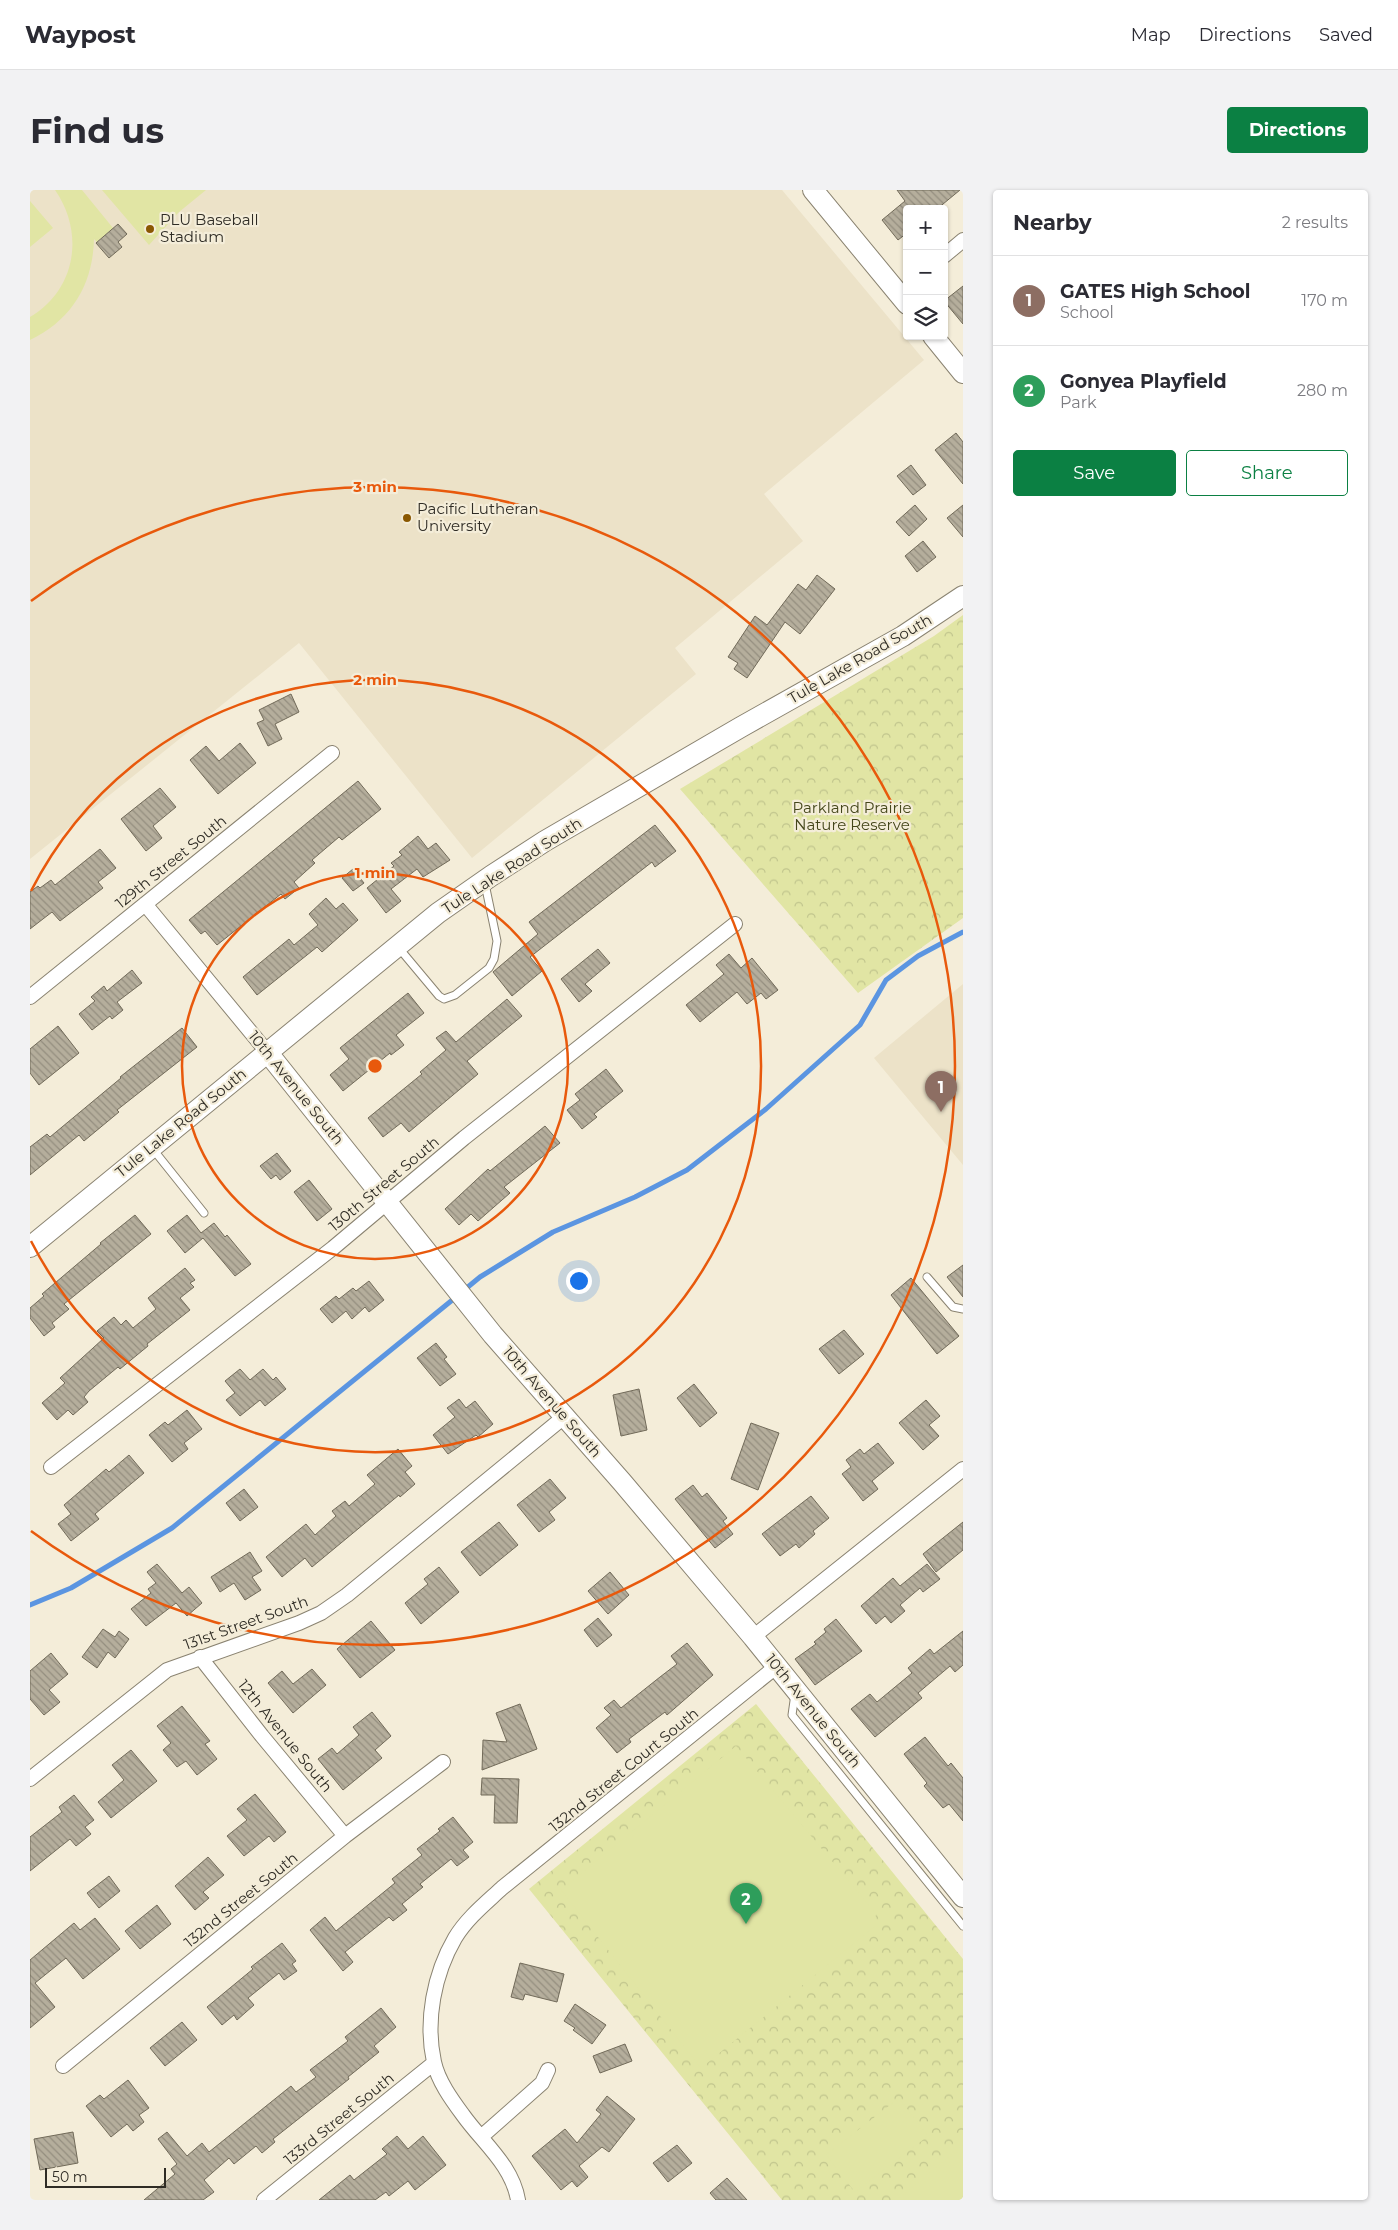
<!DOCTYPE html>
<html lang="en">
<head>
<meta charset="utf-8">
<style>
  :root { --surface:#fff; --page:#f2f2f3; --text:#2b2b33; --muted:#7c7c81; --line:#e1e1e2; --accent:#0b8043 }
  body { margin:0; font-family:Montserrat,sans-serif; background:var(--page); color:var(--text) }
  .controls { position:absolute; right:15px; top:15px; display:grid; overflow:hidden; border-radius:5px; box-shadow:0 1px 4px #0004 }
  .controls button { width:45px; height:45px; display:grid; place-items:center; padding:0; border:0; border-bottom:1px solid var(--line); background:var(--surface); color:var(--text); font:25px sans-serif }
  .scale { position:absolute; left:15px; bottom:12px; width:121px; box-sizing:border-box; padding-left:5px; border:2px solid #2f2c25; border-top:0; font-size:14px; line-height:18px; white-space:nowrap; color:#2f2c25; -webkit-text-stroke:4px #f4edd9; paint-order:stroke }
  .you { position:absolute; left:548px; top:1090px; width:18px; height:18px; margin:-12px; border:4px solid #fff; border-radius:50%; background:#1a73e8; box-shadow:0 0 0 8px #1a73e833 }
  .badge { display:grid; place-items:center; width:32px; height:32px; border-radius:50%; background:var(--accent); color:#fff; font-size:16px; font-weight:700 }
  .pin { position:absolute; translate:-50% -41px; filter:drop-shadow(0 1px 2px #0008) }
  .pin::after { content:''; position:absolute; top:26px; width:18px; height:15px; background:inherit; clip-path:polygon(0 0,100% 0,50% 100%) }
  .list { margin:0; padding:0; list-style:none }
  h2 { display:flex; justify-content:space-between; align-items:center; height:65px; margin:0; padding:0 20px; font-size:21px }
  h2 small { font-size:16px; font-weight:400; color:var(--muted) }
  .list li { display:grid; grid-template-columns:32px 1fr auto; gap:15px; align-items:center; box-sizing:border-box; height:90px; padding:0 20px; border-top:1px solid var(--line) }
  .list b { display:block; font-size:19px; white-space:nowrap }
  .list p { margin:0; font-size:16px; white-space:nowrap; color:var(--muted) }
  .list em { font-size:16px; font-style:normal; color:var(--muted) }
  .actions { display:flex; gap:10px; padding:15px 20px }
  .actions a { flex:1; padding:11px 0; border:1px solid var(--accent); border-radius:5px; text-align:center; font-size:18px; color:var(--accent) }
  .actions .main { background:var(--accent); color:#fff }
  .icon { flex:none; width:28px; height:28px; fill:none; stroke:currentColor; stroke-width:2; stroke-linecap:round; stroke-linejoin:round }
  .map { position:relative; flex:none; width:933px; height:2010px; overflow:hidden; border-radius:5px }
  header { display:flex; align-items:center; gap:30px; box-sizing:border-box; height:70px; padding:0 25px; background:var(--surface); border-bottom:1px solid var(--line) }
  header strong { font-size:24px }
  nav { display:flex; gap:28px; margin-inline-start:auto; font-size:18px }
  .intro { display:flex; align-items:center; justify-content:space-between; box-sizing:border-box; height:120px; padding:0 30px }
  h1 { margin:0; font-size:35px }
  .button { padding:12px 22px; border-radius:5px; background:var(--accent); color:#fff; font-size:18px; font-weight:700 }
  main { display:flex; gap:30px; padding:0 30px }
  aside { flex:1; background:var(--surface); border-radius:5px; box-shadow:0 1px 4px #0004 }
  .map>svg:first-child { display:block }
  .built { fill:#ece2c8 }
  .park { fill:url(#park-crowns) }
  .pitch { fill:#e1e5a4 }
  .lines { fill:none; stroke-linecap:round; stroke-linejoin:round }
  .stream { stroke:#5b95e1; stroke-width:5 }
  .building { fill:url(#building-back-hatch); stroke:#716a59 }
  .lane-casing { stroke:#8a8371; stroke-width:9 }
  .street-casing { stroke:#8a8371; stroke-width:16 }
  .secondary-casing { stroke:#8a8371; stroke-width:22 }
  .lane { stroke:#fff; stroke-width:7 }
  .street { stroke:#fff; stroke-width:14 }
  .secondary { stroke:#fff; stroke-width:20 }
  .ring { fill:none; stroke:#e8590c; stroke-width:2.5 }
  .poi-dot { fill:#8a5801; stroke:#f4edd9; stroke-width:2 }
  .labels { text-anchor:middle; stroke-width:4.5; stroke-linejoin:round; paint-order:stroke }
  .poi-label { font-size:15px; fill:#2f2c25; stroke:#f4edd9; text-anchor:start }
  .street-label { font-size:15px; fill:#2f2c25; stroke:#f4edd9 }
  .park-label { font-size:15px; fill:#44461a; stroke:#f4edd9 }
  .centre { fill:#e8590c; stroke:#f4edd9; stroke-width:2.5 }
  .ring-label { font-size:15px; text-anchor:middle; font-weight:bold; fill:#e8590c; stroke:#f4edd9; stroke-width:4.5; stroke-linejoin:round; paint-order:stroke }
</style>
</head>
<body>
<header>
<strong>Waypost</strong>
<nav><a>Map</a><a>Directions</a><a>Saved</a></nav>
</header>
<div class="intro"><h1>Find us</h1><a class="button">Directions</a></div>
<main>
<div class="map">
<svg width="933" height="2010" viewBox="0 0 933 2010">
  <defs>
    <pattern id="park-crowns" width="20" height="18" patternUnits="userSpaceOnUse" patternTransform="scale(1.25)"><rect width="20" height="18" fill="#e1e5a4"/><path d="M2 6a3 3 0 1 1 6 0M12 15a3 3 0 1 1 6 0" fill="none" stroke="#c1c58d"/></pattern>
    <pattern id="building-back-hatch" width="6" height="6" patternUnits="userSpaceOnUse" patternTransform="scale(1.25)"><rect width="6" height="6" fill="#b5ae9c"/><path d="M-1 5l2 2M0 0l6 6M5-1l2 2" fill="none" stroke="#948e7f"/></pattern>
  </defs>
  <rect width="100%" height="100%" fill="#f4edd9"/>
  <!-- built -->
  <path class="built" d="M0 0H752L894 170 734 304 773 351 645 458 666 484 442 668 269 453 0 669Z
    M933 794V975L844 868Z"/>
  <!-- park -->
  <path class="park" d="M933 425V728L828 803 650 599 904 446Z
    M726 1514 933 1769V2010H752L499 1699Z"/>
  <!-- pitch -->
  <path class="pitch" d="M25 0H52L83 38 67 52 64 49C63 94 42 130 0 150V127C46 100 55 43 25 0Z
    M72 0H176L149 22 119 55Z
    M0 11 23 38 0 57Z
    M706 1556 846 1724 844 1737 671 1878 531 1700Z
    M869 1908 898 1946 825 2002 796 1965Z
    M933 1955V2010H867Z"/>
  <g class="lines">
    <!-- stream -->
    <path class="stream" d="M433 1101 450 1087 523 1042 605 1007 657 980 736 919 830 835 856 790 888 766 933 742
      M0 1415 41 1398 142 1338 426 1107"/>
  </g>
  <!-- building -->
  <path class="building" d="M867 0H930L907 19H877V43L868 50 852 30 875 11Z
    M88 34 97 44 88 52 92 57 79 68 66 53Z
    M933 96V134L914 111Z
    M926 243 933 252V294L905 260Z
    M881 275 896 295 883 305 867 286Z
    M885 315 897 329 879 346 866 332Z
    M933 315V347L917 328Z
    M893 351 906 367 887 382 875 366Z
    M787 385 805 399 770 444 755 432 717 488 704 479 708 473 698 467 725 426 737 435 768 394 776 400Z
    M261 504 269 522 245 534 252 549 238 556 227 533 234 530 229 520Z
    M210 553 226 573 188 604 160 570 176 556 189 571Z
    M328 591 351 619 312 650 309 647 282 670 285 673 264 692 269 698 255 709 251 704 187 755 175 741 171 744 159 730Z
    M130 598 146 617 123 636 132 648 116 661 91 629Z
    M625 635 646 661 625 677 622 672 500 767 512 781 482 806 463 782 508 744 499 732Z
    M388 646 398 659 406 653 420 670 393 687 387 679 361 699 371 711 356 723 337 698 364 676 361 673 372 665 369 662Z
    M70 659 86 678 68 692 73 698 30 731 22 722 0 739V702L8 696 10 698 21 690 25 695Z
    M323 679 334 693 323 701 312 688Z
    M296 708 306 719 313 713 328 730 292 762 287 757 227 805 213 787 259 749 264 755 288 735 279 724Z
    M568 759 580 773 555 794 562 801 549 812 531 789Z
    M699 764 711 778 722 768 748 800 736 809 731 803 717 814 707 802 670 832 656 815 694 784 686 775Z
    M102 780 112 793 87 812 93 820 82 829 80 826 62 840 49 824 65 811 61 807 74 796 77 801Z
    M378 803 394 823 366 845 374 855 361 865 360 863 313 901 300 885 319 869 310 858Z
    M477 809 492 826 437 871 448 884 379 942 371 933 353 947 338 928 392 884 390 882 416 860 406 848 416 841 426 852Z
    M28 836 49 863 9 895 0 883V859Z
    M152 838 167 857 87 920 89 922 54 951 49 945 0 985V957L17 944 20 947 91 888 90 887Z
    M576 879 593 901 564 924 567 927 552 939 537 920 550 910 545 904Z
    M515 936 530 953 474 997 480 1003 448 1031 441 1024 429 1035 415 1019 458 979 460 981Z
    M247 963 261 981 250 990 246 985 241 989 230 976Z
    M279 990 302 1019 287 1031 264 1002Z
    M105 1025 121 1044 34 1114 39 1119 22 1133 25 1137 14 1146 0 1128V1118L14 1106 12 1104 71 1054 70 1053Z
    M157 1025 171 1043 184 1033 195 1047 197 1045 221 1074 205 1086 173 1048 155 1063 137 1041Z
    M933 1075V1107L917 1087Z
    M155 1078 165 1090 160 1093 164 1097 150 1108 160 1120 117 1154 118 1156 90 1179 88 1177 59 1201 54 1207 58 1212 43 1225 38 1220 27 1230 12 1213 35 1193 30 1188 74 1148 67 1141 84 1127 91 1135 96 1130 103 1138 126 1119 118 1108Z
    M881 1088 929 1146 907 1164 861 1105Z
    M339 1091 354 1110 339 1122 335 1117 322 1129 316 1121 302 1133 290 1119 306 1106 309 1109 323 1098 326 1101Z
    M814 1140 834 1164 809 1184 789 1159Z
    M406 1153 417 1167 414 1169 426 1184 410 1196 387 1168Z
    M210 1179 220 1190 233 1179 243 1190 246 1187 256 1199 235 1216 230 1210 210 1226 196 1210 205 1203 195 1191Z
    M664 1194 687 1223 670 1237 647 1208Z
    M609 1199 617 1240 591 1246 583 1205Z
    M429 1209 436 1218 445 1211 463 1234 448 1247 446 1245 418 1264 403 1245 425 1227 417 1218Z
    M896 1210 910 1226 899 1235 909 1246 893 1260 869 1233Z
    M157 1220 172 1239 154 1253 158 1259 142 1272 119 1245 135 1232 138 1235Z
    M721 1233 749 1243 728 1300 701 1289Z
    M848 1253 864 1273 842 1291 848 1299 833 1311 812 1284 821 1277 816 1270 830 1259 834 1264Z
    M368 1259 382 1276 375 1282 385 1294 370 1307 369 1305 282 1377 275 1368 252 1387 236 1367 276 1334 285 1345 306 1326 302 1321 315 1311 319 1316 345 1294 337 1285Z
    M99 1265 114 1283 65 1324 69 1329 41 1351 28 1334 41 1324 34 1315 76 1279 79 1282Z
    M520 1289 536 1308 519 1322 525 1330 509 1342 487 1315Z
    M663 1295 672 1307 677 1303 697 1328 693 1331 703 1344 685 1358 645 1309Z
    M214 1299 228 1317 210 1331 196 1313Z
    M781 1306 799 1328 783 1341 785 1344 769 1358 766 1354 750 1366 732 1344Z
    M469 1332 488 1355 450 1386 431 1362Z
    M933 1332V1360L906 1382 893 1364Z
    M220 1362 232 1381 222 1387 231 1400 215 1410 204 1393 190 1402 181 1387Z
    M127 1374 152 1403 159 1397 172 1413 157 1426 146 1413 116 1436 101 1419 121 1403 118 1399 126 1393 117 1382Z
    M897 1374 910 1389 893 1402 890 1398 870 1415 875 1421 861 1433 855 1426 846 1434 831 1416 863 1388 870 1396Z
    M409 1377 429 1402 391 1434 375 1413 398 1394 394 1389Z
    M580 1382 599 1405 578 1424 558 1401Z
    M568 1428 582 1445 567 1457 554 1440Z
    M806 1429 832 1461 785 1495 765 1469 786 1454 784 1452 796 1442 794 1439Z
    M341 1431 365 1460 330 1488 307 1459Z
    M73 1439 85 1447 89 1441 99 1449 85 1468 78 1462 67 1478 52 1467Z
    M933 1441V1475L925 1482 920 1476 888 1503 892 1508 845 1547 821 1519 840 1504 847 1512 882 1483 878 1478 900 1459 904 1464Z
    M657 1453 683 1485 637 1525 635 1522 599 1549 601 1552 587 1563 566 1538 581 1525 574 1518 584 1510 591 1518 630 1487 647 1474 641 1466Z
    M21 1463 38 1484 19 1500 30 1512 14 1525 0 1509V1481Z
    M282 1479 296 1495 263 1523 238 1493 252 1481 263 1494Z
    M490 1514 507 1559 452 1580 453 1550 477 1552 466 1523Z
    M152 1516 180 1551 175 1554 187 1569 167 1585 156 1571 147 1577 133 1560 141 1553 127 1536Z
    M342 1522 361 1546 345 1560 352 1568 313 1600 288 1569 302 1558 307 1564 329 1545 323 1537Z
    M895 1547 918 1576 921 1573 933 1588V1631L919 1614 913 1618 894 1596 897 1593 874 1564Z
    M101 1560 127 1591 81 1628 68 1612 94 1590 82 1575Z
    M452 1588 489 1589 487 1633H464L465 1605H451Z
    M225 1604 256 1642 244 1652 239 1646 214 1666 197 1646 217 1630 207 1619Z
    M44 1605 64 1630 55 1637 61 1644 46 1656 40 1649 0 1681V1647L32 1622 29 1617Z
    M423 1627 443 1652 433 1660 439 1667 427 1676 421 1669 390 1694 393 1697 372 1714 377 1720 363 1731 359 1727 315 1762 323 1772 313 1781 280 1740 295 1727 306 1741 365 1693 362 1689 392 1665 387 1659 410 1641 408 1639Z
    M178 1667 194 1685 173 1702 179 1708 165 1720 145 1696Z
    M79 1686 90 1701 69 1718 57 1703Z
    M127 1715 141 1734 110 1759 95 1741Z
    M65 1728 90 1759 53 1789 36 1768 5 1793 25 1817 0 1838V1770L44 1733 50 1740Z
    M252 1753 266 1771 262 1774 267 1781 254 1790 249 1783 218 1808 224 1815 207 1830 204 1825 192 1835 177 1817 223 1779 221 1777Z
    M490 1773 534 1784 527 1812 495 1804 493 1810 481 1807Z
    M545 1814 576 1835 562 1854 543 1840 545 1838 534 1831Z
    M351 1818 366 1837 344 1856 349 1862 318 1887 319 1889 243 1949 245 1952 232 1963 226 1956 204 1974 199 1968 174 1990 184 2002 173 2010H114L145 1984 141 1979 147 1974 128 1949 137 1942 157 1966 172 1953 179 1962 261 1896 266 1902 286 1887 280 1880 318 1851 315 1847Z
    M152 1832 167 1850 135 1876 120 1858Z
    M595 1854 602 1871 570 1883 563 1866Z
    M98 1890 119 1918 109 1925 114 1932 103 1941 97 1934 81 1947 56 1916 70 1905 74 1909Z
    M577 1906 605 1929 579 1962 572 1957 549 1976 558 1987 547 1997 542 1991 531 2000 502 1966 535 1939 547 1953 571 1924 566 1920Z
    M43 1942 48 1973 10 1980 4 1949Z
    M367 1946 378 1959 393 1946 416 1975 385 2000 378 1991 359 2006 356 2002 345 2010H289L320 1985 324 1990 357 1964 352 1959Z
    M647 1955 662 1973 638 1992 623 1973Z
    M697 1988 717 2010H686L680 2003Z"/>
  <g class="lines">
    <defs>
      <path id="lane" d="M368 757 409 806 414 809 425 805 459 778 464 769 467 751 455 694
        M122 958 174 1023
        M897 1087 923 1117 933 1119
        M765 1504 762 1525 933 1736"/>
      <path id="street" d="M914 66 933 50
        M115 714 238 863
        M0 807 302 563
        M21 1277 303 1058 434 948 705 734
        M723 1447 933 1279
        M170 1467 232 1546 315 1646
        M0 1589 137 1480 269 1433 291 1423 317 1405 534 1227
        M33 1876 315 1646 413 1572
        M451 1947 512 1893 518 1880
        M234 2010 404 1873
        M488 2010C482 1975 453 1953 433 1925 422 1910 408 1891 404 1872 395 1831 404 1784 425 1748 437 1728 456 1713 472 1698L747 1476"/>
      <path id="secondary" d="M783 0 877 114
        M903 146 933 183
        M238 863 463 1145 592 1292 723 1447 933 1707
        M0 1057 408 723 461 686 515 651 711 537 873 446 933 406"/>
    </defs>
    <!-- lane casing -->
    <use href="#lane" class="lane-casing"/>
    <!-- street casing -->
    <use href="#street" class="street-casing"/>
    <!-- secondary casing -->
    <use href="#secondary" class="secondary-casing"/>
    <!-- lane -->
    <use href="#lane" class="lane"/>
    <!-- street -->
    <use href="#street" class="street"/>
    <!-- secondary -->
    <use href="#secondary" class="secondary"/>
  </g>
  <!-- distance rings -->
  <g class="ring">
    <circle cx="345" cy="876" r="193"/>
    <path d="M1 701A386 386 0 1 1 1 1051"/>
    <path d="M1 411A579 579 0 1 1 1 1341"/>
  </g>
  <!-- markers -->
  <g class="poi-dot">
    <circle cx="120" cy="39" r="5"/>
    <circle cx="377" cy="328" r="5"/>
  </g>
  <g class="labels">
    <!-- poi labels -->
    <g class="poi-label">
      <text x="130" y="35">PLU Baseball<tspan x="130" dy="17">Stadium</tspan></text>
      <text x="387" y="324">Pacific Lutheran<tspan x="387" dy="17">University</tspan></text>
    </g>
    <!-- street labels -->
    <g class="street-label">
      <text transform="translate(830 469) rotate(-30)" y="5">Tule Lake Road South</text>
      <text transform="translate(141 672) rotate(-39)" y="5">129th Street South</text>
      <text transform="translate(482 676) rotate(-33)" y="5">Tule Lake Road South</text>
      <text transform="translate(266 898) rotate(51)" y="5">10th Avenue South</text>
      <text transform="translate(151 933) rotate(-39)" y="5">Tule Lake Road South</text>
      <text transform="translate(354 994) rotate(-40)" y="5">130th Street South</text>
      <text transform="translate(522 1212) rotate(49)" y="5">10th Avenue South</text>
      <text transform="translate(216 1433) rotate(-20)" y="5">131st Street South</text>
      <text transform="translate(783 1521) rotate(51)" y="5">10th Avenue South</text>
      <text transform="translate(255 1546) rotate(51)" y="5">12th Avenue South</text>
      <text transform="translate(594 1580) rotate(-39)" y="5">132nd Street Court South</text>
      <text transform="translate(211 1710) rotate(-39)" y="5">132nd Street South</text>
      <text transform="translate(309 1929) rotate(-39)" y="5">133rd Street South</text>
    </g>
    <!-- park labels -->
    <g class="park-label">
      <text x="822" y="623">Parkland Prairie<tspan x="822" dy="17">Nature Reserve</tspan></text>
    </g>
  </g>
  <circle cx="345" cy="876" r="8" class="centre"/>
  <g class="ring-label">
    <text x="345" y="302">3 min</text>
    <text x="345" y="495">2 min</text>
    <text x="345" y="688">1 min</text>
  </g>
</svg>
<div class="controls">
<button>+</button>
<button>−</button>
<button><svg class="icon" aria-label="layers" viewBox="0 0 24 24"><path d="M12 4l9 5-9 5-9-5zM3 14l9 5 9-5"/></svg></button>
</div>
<div class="scale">50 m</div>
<div class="you"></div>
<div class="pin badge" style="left:911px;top:922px;background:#8d6e63">1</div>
<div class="pin badge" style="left:716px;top:1734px;background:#2e9e5b">2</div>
</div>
<aside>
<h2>Nearby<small>2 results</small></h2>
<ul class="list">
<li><span class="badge" style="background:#8d6e63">1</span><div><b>GATES High School</b><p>School</p></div><em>170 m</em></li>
<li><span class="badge" style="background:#2e9e5b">2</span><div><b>Gonyea Playfield</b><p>Park</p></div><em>280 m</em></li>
</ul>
<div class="actions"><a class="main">Save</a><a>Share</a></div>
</aside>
</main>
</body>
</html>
